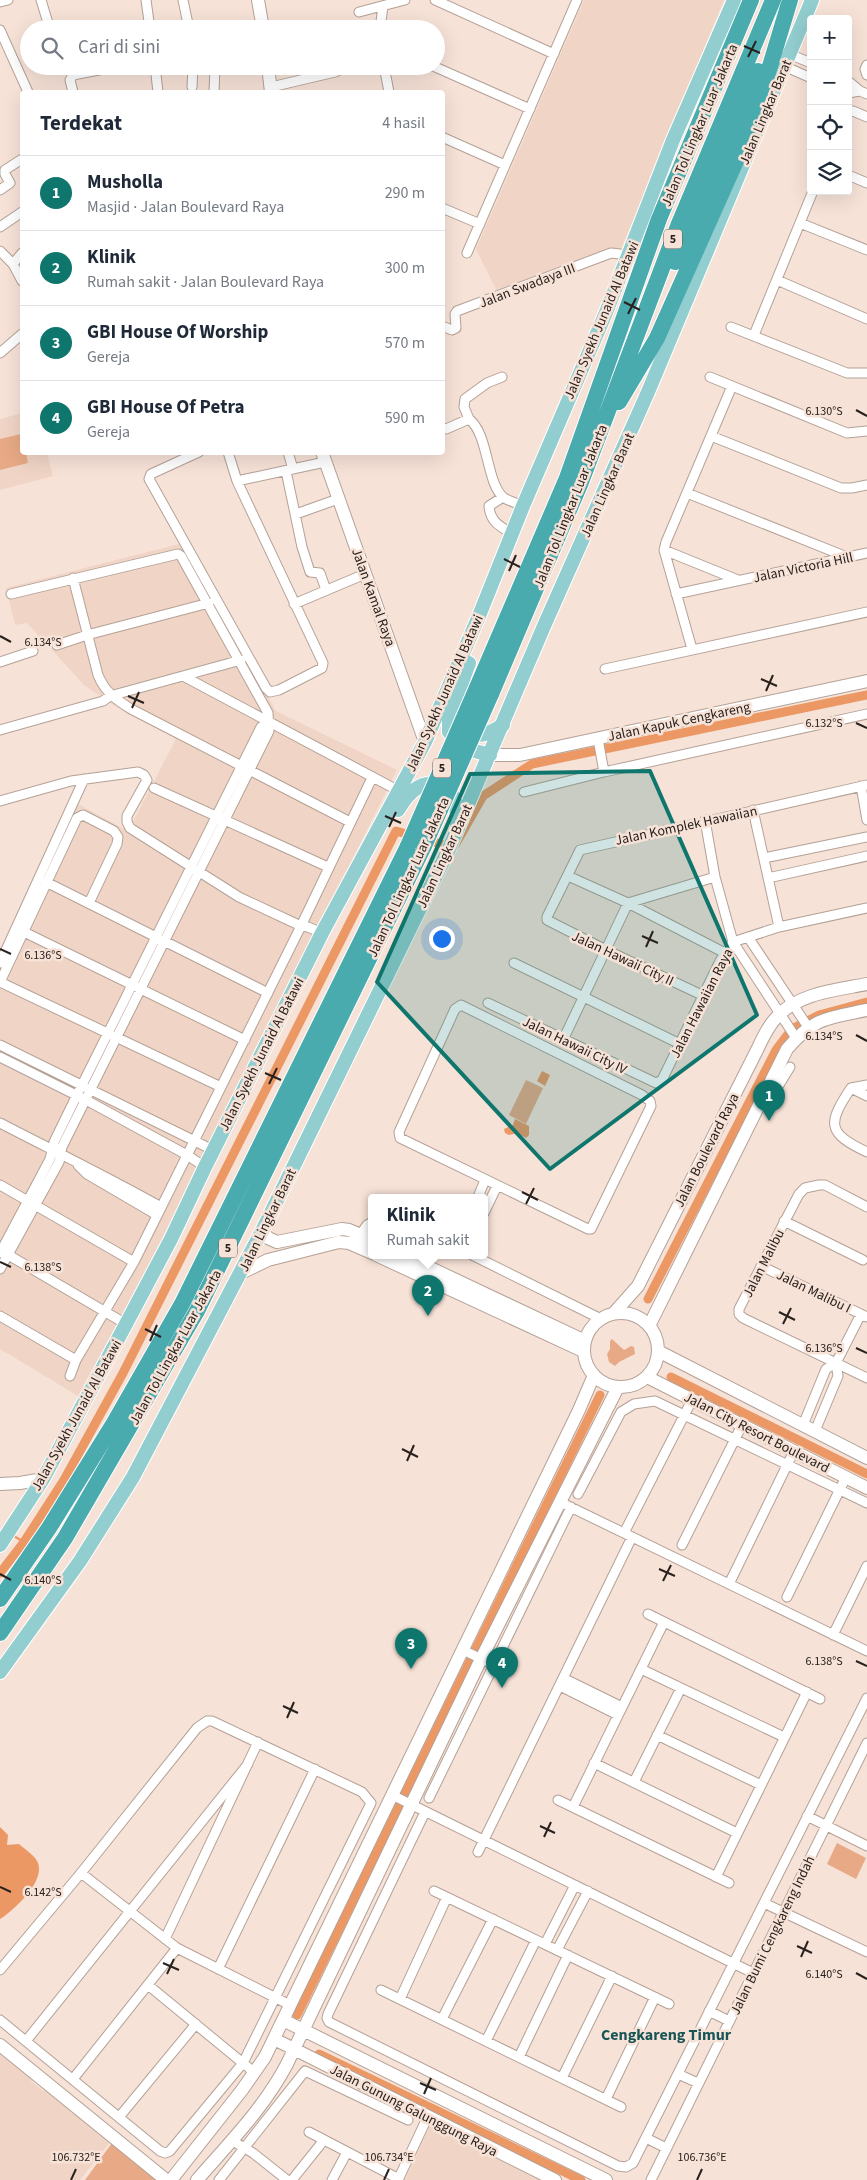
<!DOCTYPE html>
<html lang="id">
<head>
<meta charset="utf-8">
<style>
  :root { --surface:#fff; --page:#f6f6f7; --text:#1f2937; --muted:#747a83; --line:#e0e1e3; --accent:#0f766e }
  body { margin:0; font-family:"Source Sans 3",sans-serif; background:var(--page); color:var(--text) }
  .controls { position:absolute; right:15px; top:15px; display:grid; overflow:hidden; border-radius:5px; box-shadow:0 5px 20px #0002 }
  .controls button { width:45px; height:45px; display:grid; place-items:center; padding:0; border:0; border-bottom:1px solid var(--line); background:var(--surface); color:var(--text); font:25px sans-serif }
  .you { position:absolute; left:441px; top:938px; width:18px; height:18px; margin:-12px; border:4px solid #fff; border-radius:50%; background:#1a73e8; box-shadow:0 0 0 8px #1a73e833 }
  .badge { display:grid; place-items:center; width:32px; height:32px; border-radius:50%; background:var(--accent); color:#fff; font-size:16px; font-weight:700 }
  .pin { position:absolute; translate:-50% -41px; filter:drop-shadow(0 1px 2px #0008) }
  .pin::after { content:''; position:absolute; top:26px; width:18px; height:15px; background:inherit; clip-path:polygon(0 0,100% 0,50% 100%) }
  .popup { position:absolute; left:368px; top:1194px; width:120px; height:65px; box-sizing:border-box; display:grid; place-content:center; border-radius:5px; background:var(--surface); filter:drop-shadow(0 1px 4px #0005); font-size:16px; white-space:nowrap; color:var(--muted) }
  .popup b { font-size:19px; color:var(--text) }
  .popup::after { content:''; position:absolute; left:50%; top:100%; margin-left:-10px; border:10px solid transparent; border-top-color:var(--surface) }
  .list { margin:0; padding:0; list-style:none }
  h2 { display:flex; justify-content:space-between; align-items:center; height:65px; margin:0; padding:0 20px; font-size:21px }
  h2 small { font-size:16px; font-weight:400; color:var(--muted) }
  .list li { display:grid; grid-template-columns:32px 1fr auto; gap:15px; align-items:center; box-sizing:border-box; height:75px; padding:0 20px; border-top:1px solid var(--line) }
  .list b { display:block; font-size:19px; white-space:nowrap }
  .list p { margin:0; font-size:16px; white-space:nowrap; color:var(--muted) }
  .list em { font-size:16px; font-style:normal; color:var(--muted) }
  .icon { flex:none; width:28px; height:28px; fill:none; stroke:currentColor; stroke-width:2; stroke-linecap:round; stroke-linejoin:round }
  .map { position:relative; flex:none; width:867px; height:2180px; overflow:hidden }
  .search { position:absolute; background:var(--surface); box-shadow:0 5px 20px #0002; left:20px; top:20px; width:425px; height:55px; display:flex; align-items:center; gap:12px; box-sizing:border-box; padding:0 18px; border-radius:28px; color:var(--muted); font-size:19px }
  .panel { position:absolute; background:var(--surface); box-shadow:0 5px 20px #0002; left:20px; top:90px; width:425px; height:365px; border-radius:5px }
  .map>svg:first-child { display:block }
  .built { fill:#f0d5c6 }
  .green { fill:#e8aa86 }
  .water { fill:#ec9865 }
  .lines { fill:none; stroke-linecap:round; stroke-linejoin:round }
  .stream { stroke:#ec9865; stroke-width:2.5 }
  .canal { stroke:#ec9865; stroke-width:9 }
  .street-casing { stroke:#b4a196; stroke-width:11 }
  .secondary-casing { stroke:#b4a196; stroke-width:14 }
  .primary-casing { stroke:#fff; stroke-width:16 }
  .highway-casing { stroke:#fff; stroke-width:18 }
  .street { stroke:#fff; stroke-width:9 }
  .secondary { stroke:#fff; stroke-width:12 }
  .primary { stroke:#92cdcf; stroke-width:14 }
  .highway { stroke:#4aabaf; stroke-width:16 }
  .highway-bridge-casing { stroke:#fff; stroke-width:18; stroke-linecap:butt }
  .highway-bridge { stroke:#4aabaf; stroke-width:16 }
  .marked { fill:#0f766e; fill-opacity:0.2; stroke:#0f766e; stroke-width:4; stroke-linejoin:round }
  .ticks { fill:none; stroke:#28211d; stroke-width:2 }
  .labels { text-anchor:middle; stroke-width:5; stroke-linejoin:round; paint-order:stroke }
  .shield { fill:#f7e2d7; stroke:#665b55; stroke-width:1 }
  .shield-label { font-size:12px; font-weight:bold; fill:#28211d }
  .street-label { font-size:14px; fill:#28211d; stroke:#f7e2d7 }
  .quarter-label { font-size:16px; font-weight:bold; fill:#195557; stroke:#f7e2d7 }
  .ticks-label { font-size:12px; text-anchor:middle; fill:#28211d; stroke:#f7e2d7; stroke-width:5; stroke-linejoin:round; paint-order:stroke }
</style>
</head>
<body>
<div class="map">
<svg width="867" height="2180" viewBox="0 0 867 2180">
  <rect width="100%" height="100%" fill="#f7e2d7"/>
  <!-- built -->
  <path class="built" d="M584 0H724L620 252 497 291 476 249Z
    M22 413V452L47 453 53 476 0 490V419Z
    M179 544 276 711 397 770 121 1321 78 1396 0 1349V976L78 804 128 831 176 739 121 710 84 685 27 623 15 625 6 588Z
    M0 2048 33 2075 31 2081 43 2091 49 2087 113 2138 80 2180H0Z
    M430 2125 543 2180H405Z"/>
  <!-- green -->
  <path class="green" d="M21 434 22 452 26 453 28 463 0 470V439Z
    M526 1080 543 1088 526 1124 509 1115Z
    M612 1339 624 1350 631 1346 634 1347 635 1354 619 1362 615 1366 609 1362 607 1354 610 1349V1341Z
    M837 1843 866 1858 856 1879 827 1864Z
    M112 2143 158 2180H85Z"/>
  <!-- water -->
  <path class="water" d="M542 1071 550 1075 545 1086 537 1081Z
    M515 1119 529 1126V1135L526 1138 518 1133 509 1135 505 1133 504 1129 513 1125Z
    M0 1827 8 1835 7 1845 19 1844C24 1849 36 1856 38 1863 45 1882 14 1910 0 1919Z"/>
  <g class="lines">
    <!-- stream -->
    <path class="stream" d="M12 1535 24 1542"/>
    <!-- canal -->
    <path class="canal" d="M648 1299 776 1050 792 1029 819 1015 867 1002
      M671 1377 867 1474
      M0 1573 24 1542 64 1480 123 1373 396 831 448 846 455 845 483 796 532 764 867 695
      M297 2015 600 1395
      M319 2054 581 2180"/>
    <defs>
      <path id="street" d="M41 0 48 23
        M146 0 150 29
        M183 0 189 29
        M435 0 554 54
        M0 2 8 0
        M359 12 405 0
        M380 29 383 6
        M0 30 28 92
        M789 54 811 63
        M867 65 865 69 867 75
        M155 66 158 92
        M384 66 389 92
        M433 66 530 109
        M784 66 811 78
        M385 70 413 66
        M848 81 860 91 867 94
        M192 87 193 66
        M271 87 335 72 350 66
        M73 92 70 80 73 75 119 66
        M214 92 215 66
        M848 93 860 91
        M848 113 853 111 867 117
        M442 137 505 165
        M848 175 867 183
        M0 190 10 183 5 174V170L22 159
        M442 208 480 224
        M800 223 867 250
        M0 227 22 212
        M0 251 13 264 22 281
        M467 253 577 0
        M13 264 22 253
        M777 280 867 319
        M442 326 452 330 456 328 455 314 457 311 611 253 629 255
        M731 327 847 373H867
        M754 335 813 191
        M0 353 22 334
        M710 377 847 433 867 431
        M469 419 464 407 465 399 487 383 502 377
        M442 428 446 429 469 419C489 434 486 484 504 498 509 501 517 503 523 506
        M711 436 841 488H852L867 485
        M199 452 151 474 149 479 266 688 270 692 279 690 322 668 323 663 237 481 228 452
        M288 452 293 469
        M286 471 302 547 310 572 320 573 326 590
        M237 481 325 462
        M687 493 847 557
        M503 497 489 506C490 521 499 526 511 533
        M296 514 338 499
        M664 550 738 580
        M73 578 98 675C105 692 115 699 131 709L350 822
        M676 594 867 553
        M294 604 365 574
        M57 645 87 635 209 603
        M692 649 664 550 666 542 732 386
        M0 662 33 651
        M605 669 867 612
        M183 676 399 791
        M0 730 103 701 110 696 241 660
        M598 739 604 772
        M861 786 867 820
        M154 788 328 867
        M524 792 604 772 867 714
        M0 801 71 781 138 772 144 775 147 780 127 816V822L130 828 239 897 301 926 308 927 322 933
        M753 810 779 927
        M705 820 715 877 733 942 796 1038
        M764 858 867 837
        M568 876 628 903 725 953
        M768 878 867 856
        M46 882 268 993
        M89 903 117 844 118 837 114 831 83 815 77 818 0 982 221 1087
        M24 932 245 1040
        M748 937 808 1027
        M0 963 84 779
        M514 963 680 1044
        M704 996 606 950 547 920V917L580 850 867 785
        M488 1003 656 1083 662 1080 720 961 733 942 779 927 867 908
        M461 1005 642 1095 650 1101 651 1106 591 1229H588L400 1138 399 1132 455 1009Z
        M563 1040 628 903 715 877
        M0 1045 213 1150
        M0 1057 86 1100 187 1155 205 1167
        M851 1088C827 1124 827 1133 867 1152
        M851 1088 867 1096
        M851 1088 867 1085
        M767 1089 779 1085 790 1067
        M0 1123C54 1151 108 1177 161 1207
        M78 1165 87 1174 157 1215
        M0 1185 134 1262
        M478 1197 485 1180
        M867 1207 825 1185H819L805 1188 799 1194 739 1309V1314L743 1318 867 1378
        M484 1213 497 1186
        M784 1221 863 1260
        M358 1238 367 1225 372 1222
        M0 1253 50 1159 54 1142 77 1095 261 727 269 722
        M5 1253 126 1324
        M472 1255 601 1319
        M761 1266 867 1317
        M0 1269 59 1162 62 1147 269 731 268 713 181 556 178 554 11 594
        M0 1316 76 1360
        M70 1376 76 1360 134 1262 301 926 372 778
        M803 1425 826 1369 836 1363 861 1314
        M815 1431 838 1376 836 1363
        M578 1494 621 1412 634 1404 655 1401 867 1503
        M560 1502 867 1651
        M624 1533 692 1400
        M682 1545 742 1425
        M729 1584 794 1451
        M787 1597 846 1477
        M648 1614 820 1699
        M833 1635 867 1566
        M463 1650 494 1665
        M641 1669 784 1737
        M563 1678 622 1707
        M560 1686 618 1715
        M657 1735 761 1785
        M594 1763 737 1833
        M634 1782 681 1688
        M392 1795 753 1973
        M429 1798 571 1507
        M558 1800 729 1883
        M573 1807 664 1622
        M425 1812 328 2014 327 2018 329 2022 618 2166 626 2167 633 2163 867 1698
        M807 1816 867 1846
        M478 1852 632 1537
        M81 1873 177 1948 290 2005
        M716 1877 807 1692
        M434 1891 669 2004
        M764 1903 867 1952
        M165 1939 258 1742
        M545 1944 575 1885
        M557 1950 588 1891
        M218 1969 315 1769
        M0 1970 81 1873 197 1728 207 1721H212L362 1792 371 1803 243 2063 170 2151 165 2153 160 2151 0 2020
        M148 1985 255 2073
        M381 1990 621 2107
        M400 1999 447 1897
        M709 2011 729 2021
        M442 2019 493 1919
        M26 2041 248 1764
        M486 2041 536 1940
        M519 2057 568 1955
        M678 2074 698 2083
        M562 2078 612 1976
        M73 2079 177 1948
        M606 2099 655 1997
        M120 2116 196 2024
        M309 2132 399 2179
        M646 2138 666 2148
        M231 2140 253 2153 287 2180
        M219 2180 305 2071 408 2120
        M292 2180 324 2140
        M332 2180 347 2152
        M398 2180 428 2116
        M651 2180 867 1743"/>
      <path id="secondary" d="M258 0 263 29
        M268 66 271 92
        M322 452 425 742
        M490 755H520L867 681
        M262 1231 268 1238 277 1242 342 1229 349 1230 372 1240
        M376 1255 583 1351
        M403 1255 585 1341
        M241 1273 268 1260 339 1242 349 1243 372 1253
        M584 1350a37 37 0 1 1 74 0a37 37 0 1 1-74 0Z
        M614 1313 638 1286 756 1052C762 1040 767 1027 776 1018 797 993 837 990 867 984
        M649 1326 787 1049C814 1017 828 1018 867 1010
        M658 1351 867 1458
        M647 1377 867 1488
        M0 1484 20 1483 43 1479
        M283 2020 606 2180
        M274 2039 555 2180
        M0 2045 166 2180
        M171 2180 242 2090 265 2057 579 1410 594 1375
        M197 2180C229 2143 264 2108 287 2064L481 1659 618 1387"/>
      <path id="primary" d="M469 663 449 717V732L467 749 490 755
        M465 731C480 739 490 733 503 725
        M398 810C408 793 422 777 443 787 448 789 452 793 454 798 457 806 457 817 457 826
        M0 1545 43 1479 126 1324 171 1239 205 1167 322 933 425 742 479 616 523 506 605 315 673 140 734 0
        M0 1672 80 1561 133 1477 262 1231 448 851 544 626 648 392 812 0"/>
      <path id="highway" d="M675 262 758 71
        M619 402 657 338 740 152 767 76 790 0
        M476 690 567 478 659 219 751 0
        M491 694 581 482 678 226 773 0
        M0 1599 49 1528 114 1423 182 1304 408 846
        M0 1633 65 1538 197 1311 424 846"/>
    </defs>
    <!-- street casing -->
    <use href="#street" class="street-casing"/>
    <!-- secondary casing -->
    <use href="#secondary" class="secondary-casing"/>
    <!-- primary casing -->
    <use href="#primary" class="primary-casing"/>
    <!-- highway casing -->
    <use href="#highway" class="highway-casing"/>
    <!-- street -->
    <use href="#street" class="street"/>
    <!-- secondary -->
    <use href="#secondary" class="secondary"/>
    <!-- primary -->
    <use href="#primary" class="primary"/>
    <!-- highway -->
    <use href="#highway" class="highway"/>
    <defs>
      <path id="highway-bridge" d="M408 846 476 690
        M424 846 491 694"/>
    </defs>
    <!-- highway-bridge casing -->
    <use href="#highway-bridge" class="highway-bridge-casing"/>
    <!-- highway-bridge -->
    <use href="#highway-bridge" class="highway-bridge"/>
  </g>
  <!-- marked area -->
  <path class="marked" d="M650 771 757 1015 550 1169 377 982 470 774Z"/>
  <!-- ticks -->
  <path class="ticks" d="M744 46 760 53M748 57 756 41M624 302 640 310M628 314 636 298M856 410 867 416M504 559 520 567M509 571 516 555M0 636 11 642M761 679 777 686M766 691 773 675M128 696 144 703M132 708 139 692M856 723 867 728M385 816 401 823M389 827 396 812M642 936 658 943M646 947 653 931M0 949 11 954M856 1035 867 1041M265 1073 281 1080M269 1084 277 1068M522 1192 538 1200M526 1204 534 1188M0 1262 11 1267M779 1312 795 1320M783 1324 791 1308M145 1329 161 1337M150 1341 157 1325M856 1348 867 1353M402 1449 418 1457M407 1461 414 1445M659 1569 675 1576M0 1574 11 1580M663 1581 671 1565M856 1661 867 1666M283 1706 298 1713M287 1718 294 1702M540 1826 555 1833M544 1837 551 1822M0 1887 11 1892M797 1946 812 1953M801 1957 808 1941M163 1963 179 1970M856 1973 867 1979M167 1974 174 1959M420 2083 436 2090M424 2094 431 2078M71 2180 76 2169M384 2180 389 2169M697 2180 702 2169"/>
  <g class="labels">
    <!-- shield labels -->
    <g class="shield">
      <rect x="664" y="229.5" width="18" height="19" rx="4"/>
      <rect x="433" y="758.5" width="18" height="19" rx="4"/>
      <rect x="219" y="1238.5" width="18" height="19" rx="4"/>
    </g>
    <g class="shield-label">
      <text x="673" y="243">5</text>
      <text x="442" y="772">5</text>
      <text x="228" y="1252">5</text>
    </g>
    <!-- street labels -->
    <g class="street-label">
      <text transform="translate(765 112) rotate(-67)" y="5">Jalan Lingkar Barat</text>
      <text transform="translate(699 125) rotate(-67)" y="5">Jalan Tol Lingkar Luar Jakarta</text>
      <text transform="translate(527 285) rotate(-21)" y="5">Jalan Swadaya III</text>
      <text transform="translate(601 320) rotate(-67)" y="5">Jalan Syekh Junaid Al Batawi</text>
      <text transform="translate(607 485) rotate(-66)" y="5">Jalan Lingkar Barat</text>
      <text transform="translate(570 506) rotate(-68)" y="5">Jalan Tol Lingkar Luar Jakarta</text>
      <text transform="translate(803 567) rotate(-12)" y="5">Jalan Victoria Hill</text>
      <text transform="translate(374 597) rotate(70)" y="5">Jalan Kamal Raya</text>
      <text transform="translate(444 693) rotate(-66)" y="5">Jalan Syekh Junaid Al Batawi</text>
      <text transform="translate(679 721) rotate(-12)" y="5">Jalan Kapuk Cengkareng</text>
      <text transform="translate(686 825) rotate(-12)" y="5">Jalan Komplek Hawaiian</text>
      <text transform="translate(444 856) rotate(-65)" y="5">Jalan Lingkar Barat</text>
      <text transform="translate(408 877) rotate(-65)" y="5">Jalan Tol Lingkar Luar Jakarta</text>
      <text transform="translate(623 958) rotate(25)" y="5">Jalan Hawaii City II</text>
      <text transform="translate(701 1003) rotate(-63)" y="5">Jalan Hawaiian Raya</text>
      <text transform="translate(575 1045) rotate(26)" y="5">Jalan Hawaii City IV</text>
      <text transform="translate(261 1054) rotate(-63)" y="5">Jalan Syekh Junaid Al Batawi</text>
      <text transform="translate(706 1150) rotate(-63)" y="5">Jalan Boulevard Raya</text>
      <text transform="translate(267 1220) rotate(-64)" y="5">Jalan Lingkar Barat</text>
      <text transform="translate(763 1263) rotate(-63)" y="5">Jalan Malibu</text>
      <text transform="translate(814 1291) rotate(26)" y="5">Jalan Malibu I</text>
      <text transform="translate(175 1347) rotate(-61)" y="5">Jalan Tol Lingkar Luar Jakarta</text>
      <text transform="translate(76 1415) rotate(-61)" y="5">Jalan Syekh Junaid Al Batawi</text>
      <text transform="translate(757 1432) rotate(27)" y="5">Jalan City Resort Boulevard</text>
      <text transform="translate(772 1935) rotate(-64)" y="5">Jalan Bumi Cengkareng Indah</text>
      <text transform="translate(414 2110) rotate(27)" y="5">Jalan Gunung Galunggung Raya</text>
    </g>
    <!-- quarter labels -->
    <g class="quarter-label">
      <text x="666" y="2040">Cengkareng Timur</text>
    </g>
  </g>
  <g class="ticks-label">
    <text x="824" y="415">6.130°S</text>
    <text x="43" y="646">6.134°S</text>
    <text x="824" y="727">6.132°S</text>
    <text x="43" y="959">6.136°S</text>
    <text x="824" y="1040">6.134°S</text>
    <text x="43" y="1271">6.138°S</text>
    <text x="824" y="1352">6.136°S</text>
    <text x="43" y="1584">6.140°S</text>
    <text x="824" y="1665">6.138°S</text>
    <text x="43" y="1896">6.142°S</text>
    <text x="824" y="1978">6.140°S</text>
    <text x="76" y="2161">106.732°E</text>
    <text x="389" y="2161">106.734°E</text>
    <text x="702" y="2161">106.736°E</text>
  </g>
</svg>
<div class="controls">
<button>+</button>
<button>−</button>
<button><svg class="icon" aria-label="locate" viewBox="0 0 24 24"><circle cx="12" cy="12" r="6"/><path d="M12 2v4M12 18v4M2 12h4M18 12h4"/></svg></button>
<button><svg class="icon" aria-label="layers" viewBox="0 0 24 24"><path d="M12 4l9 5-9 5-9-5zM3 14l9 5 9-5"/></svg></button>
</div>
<div class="you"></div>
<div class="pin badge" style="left:769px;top:1121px">1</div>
<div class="pin badge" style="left:428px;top:1316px">2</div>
<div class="popup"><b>Klinik</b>Rumah sakit</div>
<div class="pin badge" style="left:411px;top:1669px">3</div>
<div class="pin badge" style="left:502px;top:1688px">4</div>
<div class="search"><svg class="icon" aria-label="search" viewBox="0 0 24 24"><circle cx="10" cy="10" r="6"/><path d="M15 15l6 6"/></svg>Cari di sini</div>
<section class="panel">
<h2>Terdekat<small>4 hasil</small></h2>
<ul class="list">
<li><span class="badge">1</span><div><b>Musholla</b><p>Masjid · Jalan Boulevard Raya</p></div><em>290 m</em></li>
<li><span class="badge">2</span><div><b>Klinik</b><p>Rumah sakit · Jalan Boulevard Raya</p></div><em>300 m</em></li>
<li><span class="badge">3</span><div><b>GBI House Of Worship</b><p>Gereja</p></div><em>570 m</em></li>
<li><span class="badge">4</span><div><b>GBI House Of Petra</b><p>Gereja</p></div><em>590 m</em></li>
</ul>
</section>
</div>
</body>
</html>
